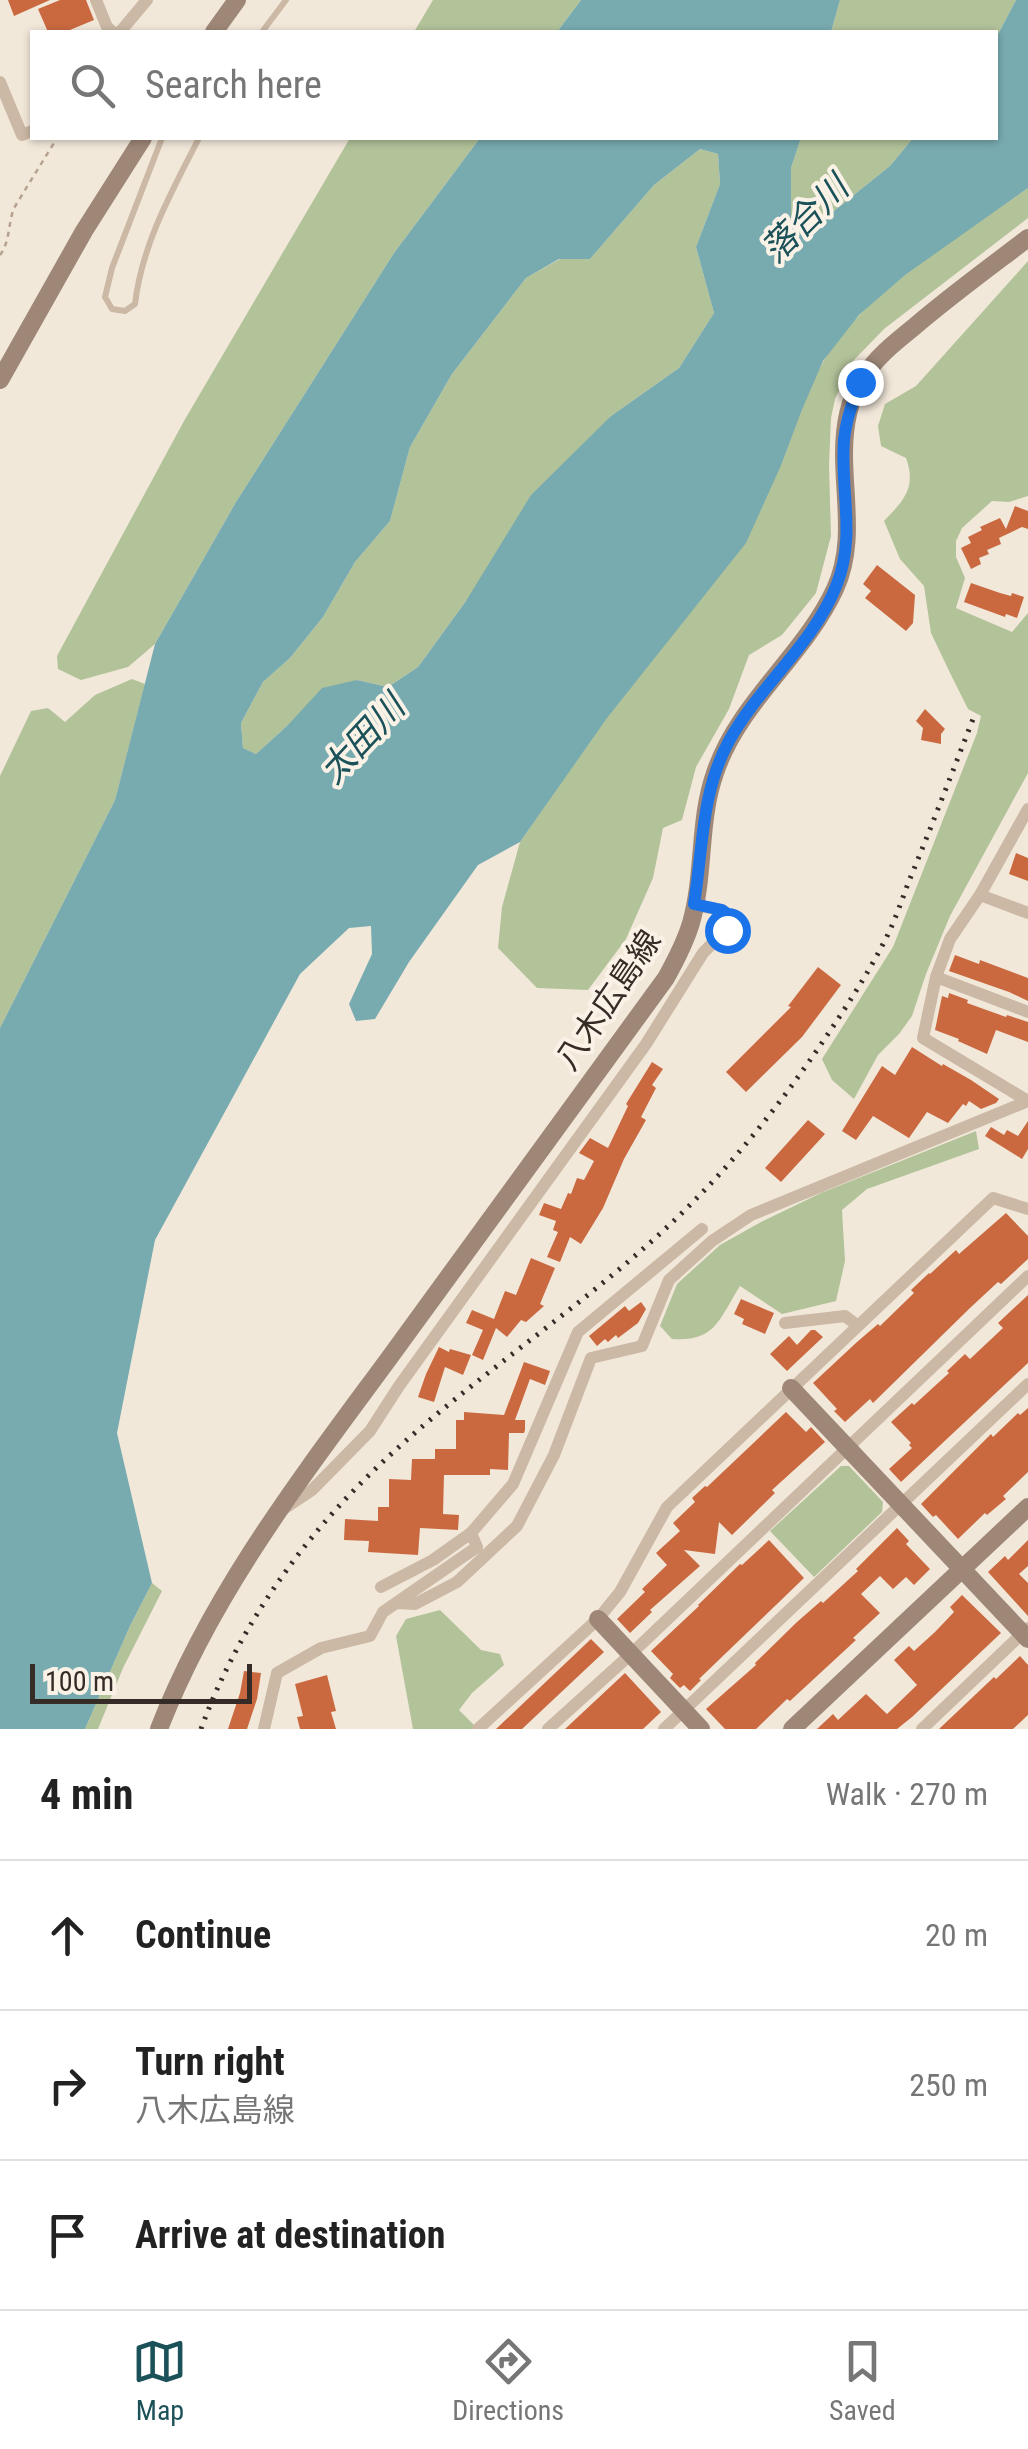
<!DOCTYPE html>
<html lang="en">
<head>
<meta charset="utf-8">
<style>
  :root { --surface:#fff; --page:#f2f2f2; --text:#222; --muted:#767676; --line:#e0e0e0; --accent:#1b5159 }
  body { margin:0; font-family:"Roboto Condensed","Noto Sans JP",sans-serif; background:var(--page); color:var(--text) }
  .scale { position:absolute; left:30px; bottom:25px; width:222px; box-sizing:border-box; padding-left:10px; border:5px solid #362c27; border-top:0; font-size:28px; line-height:35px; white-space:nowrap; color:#362c27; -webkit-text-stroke:8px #faf2e6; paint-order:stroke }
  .stop { position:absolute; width:30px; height:30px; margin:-22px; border:8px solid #1a73e8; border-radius:50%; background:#fff }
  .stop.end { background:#1a73e8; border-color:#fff; box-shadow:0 2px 10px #0008 }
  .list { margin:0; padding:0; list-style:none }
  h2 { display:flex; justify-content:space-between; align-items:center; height:130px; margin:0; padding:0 40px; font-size:42px }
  h2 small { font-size:32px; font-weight:400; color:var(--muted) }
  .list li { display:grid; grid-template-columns:65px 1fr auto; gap:30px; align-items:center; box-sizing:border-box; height:150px; padding:0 40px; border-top:2px solid var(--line) }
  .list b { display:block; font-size:38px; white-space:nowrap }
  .list p { margin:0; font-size:32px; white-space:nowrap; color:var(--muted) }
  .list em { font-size:32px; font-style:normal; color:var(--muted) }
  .icon { flex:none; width:55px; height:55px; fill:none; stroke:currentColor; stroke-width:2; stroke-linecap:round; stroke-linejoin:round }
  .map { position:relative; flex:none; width:1028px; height:1729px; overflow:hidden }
  .search { position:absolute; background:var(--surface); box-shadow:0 2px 8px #0004; left:30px; right:30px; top:30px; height:110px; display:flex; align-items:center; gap:25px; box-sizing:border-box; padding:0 35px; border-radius:0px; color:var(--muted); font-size:38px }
  .sheet { height:580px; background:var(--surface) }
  nav { display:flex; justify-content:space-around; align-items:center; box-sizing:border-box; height:140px; border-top:2px solid var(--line); background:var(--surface); font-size:28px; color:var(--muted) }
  nav a { display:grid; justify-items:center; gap:5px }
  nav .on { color:var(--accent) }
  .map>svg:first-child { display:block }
  .green { fill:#b2c299 }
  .water { fill:#78abb0; fill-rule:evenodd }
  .building { fill:#ca6940 }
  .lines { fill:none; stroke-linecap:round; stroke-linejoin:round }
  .path { stroke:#b6a28f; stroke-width:2.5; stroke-dasharray:5 5; stroke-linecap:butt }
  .lane { stroke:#cbb8a5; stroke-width:6 }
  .street { stroke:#cbb8a5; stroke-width:12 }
  .secondary { stroke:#9e8777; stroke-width:18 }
  .rail { stroke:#362c27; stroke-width:5; stroke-dasharray:2.5 8; stroke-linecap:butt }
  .route { stroke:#1a73e8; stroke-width:12 }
  .labels { text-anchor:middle; stroke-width:8; stroke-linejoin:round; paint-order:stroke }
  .street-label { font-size:32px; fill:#362c27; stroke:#faf2e6 }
  .water-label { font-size:35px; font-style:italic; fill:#1b5159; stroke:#faf2e6 }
</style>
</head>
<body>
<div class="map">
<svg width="1028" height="1729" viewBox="0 0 1028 1729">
  <rect width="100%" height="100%" fill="#f2e8da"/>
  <!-- green -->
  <path class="green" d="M433 0H581L557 32H414Z
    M840 0H1016L996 38V32H831Z
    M350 138H480L394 253 236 502 155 644 128 667 81 680 58 669 57 656 184 421Z
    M801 138H913L890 166 809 231 791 221V168Z
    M700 149 718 154 720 184 696 247 714 313 679 368 611 416 466 601 418 667 388 687 357 680 288 725 256 754 243 748 241 723 263 682 290 658 323 617 355 562 390 521 410 447 452 374 526 278 560 259H590L654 185Z
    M1028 188V218L884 329 852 362 835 399 831 418 829 465 831 536 816 593 782 635 749 655 729 709 696 767 682 820 663 828 653 878 626 939 588 990 537 988 498 948 502 907 520 842 782 463C794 429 805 393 823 362 862 293 963 234 1028 188Z
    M1028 261V496L1009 502 992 501 962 528 956 541V557L965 578 956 608 1012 632 1028 613V773L950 916 926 974 912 1016 899 1034 878 1055 854 1099 832 1080 822 1059 893 947 977 733 981 716 968 709 952 677 931 633 924 586 900 559 884 521C903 501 917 488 906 458L881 446 878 426 885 404 916 386Z
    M132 679 145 684 115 800 0 1028V776L31 711 48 708 65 722 95 695Z
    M976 1131 979 1149 867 1189 842 1210 845 1261 836 1301 782 1314 740 1286C719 1319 716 1342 672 1339L660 1326 677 1284 720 1245 761 1222 821 1193Z
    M841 1466H849L883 1502 882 1512 814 1577 770 1531Z
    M152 1583 162 1591 123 1668 98 1729H85L130 1626Z
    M440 1610 481 1650 500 1654 504 1665 472 1693 459 1710 478 1729H413L396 1636 406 1619Z"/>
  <!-- water -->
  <path class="water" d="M581 0H840L831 32H557Z
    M1016 0H1028V188L905 275 859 315 823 361 801 412 782 463 746 543 607 718 520 842 478 865 409 962 375 1019 356 1021 349 1004 372 954 371 926 349 928 300 974 155 1240 117 1433 152 1583 130 1626 85 1729H0V1028L115 800 155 644 236 502 394 253 480 138H801L791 168V220L809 231 890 166 913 138H996V38ZM700 149 718 154 720 184 696 247 714 313 679 368 611 416 531 495 466 601 418 667 388 687 357 680 322 688 288 725 256 754 243 748 241 723 263 682 290 658 323 617 355 562 390 521 410 447 452 374 526 278 559 259H590L654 185Z"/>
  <!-- building -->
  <path class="building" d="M8 0H50L14 16Z
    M60 0H86L94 20 65 32H48L38 9Z
    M1015 506 1028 511V529L1022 527 999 538 1001 544 987 550 989 554 979 558 981 564 971 569 961 548 971 543 968 537 982 530 980 527 1000 518 1006 529Z
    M877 565 915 595 913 623 906 631 865 598 871 591 863 584Z
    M971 583 1000 593 1011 596 1012 593 1024 597 1017 618 1006 614 1005 617 964 602Z
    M925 709 945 729 941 734V744L921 740 923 728 916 721Z
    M1016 853 1028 858V881L1009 874Z
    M955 955 979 964 980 960 1028 978V1001L1009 992 949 971Z
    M818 967 841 985 802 1037 746 1092 726 1072 791 1007 788 1006Z
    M949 993 968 1000 967 1003 1006 1017 1007 1015 1028 1022V1042L996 1030 987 1054 958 1041 959 1039 935 1030 942 996 948 998Z
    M912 1047 942 1066 943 1064 971 1080 999 1099 996 1103 981 1109 969 1101 966 1106 963 1104 948 1123 927 1112 909 1138 873 1116 856 1140 842 1131 882 1066 895 1075Z
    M652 1062 663 1069 652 1085 656 1088 641 1117 646 1120 624 1159 603 1208 581 1244 570 1237 560 1262 547 1257 558 1232 553 1230 556 1221 539 1215 544 1203 561 1209 568 1193 571 1194 577 1178 584 1180 594 1161 579 1153 590 1138 608 1148 628 1106 626 1104Z
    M808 1120 825 1134 781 1182 765 1168Z
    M1028 1121V1149L1022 1159 985 1136 991 1127 1004 1135 1007 1130 1018 1136Z
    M1006 1213 1028 1236V1259L1001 1284 998 1282 970 1308 873 1403 870 1399 845 1422 834 1411 837 1409 813 1383 857 1342 878 1324 880 1326 914 1293 911 1290 929 1273 930 1274 956 1250 959 1254Z
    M531 1258 555 1268 540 1304 544 1306 526 1322 521 1320 507 1337 496 1328 483 1360 472 1355 483 1330 466 1323 472 1310 494 1319 505 1291 516 1295Z
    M1028 1295V1363L901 1482 889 1469 912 1448 909 1445 911 1443 891 1422 912 1403 914 1405 949 1373 947 1371 965 1354 970 1359 1003 1328 998 1323Z
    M741 1299 774 1313 765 1334 742 1324 744 1319 734 1314Z
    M641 1302 646 1309 638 1323 618 1338 616 1335 608 1342 605 1339 597 1346 589 1336 625 1306 629 1311Z
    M811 1330H815L823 1337 787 1371 770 1354 789 1336 797 1345Z
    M439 1347 449 1352 450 1349 471 1355 463 1375 445 1367 434 1402 418 1397 426 1374Z
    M524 1362 550 1371 545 1385 530 1379 515 1420H525V1430L524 1433H509L508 1470 490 1469V1475H444L443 1514 459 1515 458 1530 420 1528 418 1555 368 1552 369 1541 344 1540 345 1519 378 1521V1507H389V1479L411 1480 412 1459H435V1449H456V1420H464V1412L504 1415Z
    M1028 1408V1472L1003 1496 1006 1499 987 1515 985 1513 958 1539 936 1515 933 1517 921 1504 991 1434 993 1437 1018 1413 1020 1415Z
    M786 1412 806 1432 811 1427 825 1442 772 1490 775 1493 732 1535 719 1522 715 1554 684 1550 700 1566 650 1610 652 1612 630 1633 617 1619 645 1592 642 1589 667 1565 656 1553 680 1531 673 1523 695 1502 692 1498 705 1486 707 1487Z
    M897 1528 909 1541 906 1544 930 1569 914 1585 906 1577 893 1589 880 1576 861 1594 880 1613 853 1638 856 1640 790 1701 787 1699 756 1729H725L706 1709 756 1665 755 1663 797 1622 821 1601 823 1603 858 1571 856 1569Z
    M769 1540 804 1578 699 1679 701 1680 690 1691 684 1685 680 1688 670 1678 673 1674 651 1651 699 1606 698 1605 740 1564 742 1565Z
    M1028 1540V1566L1019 1574 1028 1583V1616L988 1572 1005 1556 1008 1560Z
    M962 1595 1001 1633 912 1717 897 1729H817L833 1714 838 1720 866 1694 887 1714 917 1685 894 1660 909 1646 914 1651 935 1632 954 1612 950 1607Z
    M591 1639 604 1652 522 1729H496Z
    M1020 1656 1028 1665V1715L1013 1729H939L994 1677 996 1679Z
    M244 1671 261 1673 257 1699 247 1729H228L240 1693Z
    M625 1673 661 1712 643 1729H565Z
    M327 1675 336 1711 331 1712 336 1729H300L297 1717 303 1716 295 1684Z"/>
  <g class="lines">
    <!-- path -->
    <path class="path" d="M0 255C10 242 8 224 14 208L57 138"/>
    <!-- lane -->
    <path class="lane" d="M262 32 286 0
      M162 138 112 268 105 297 112 309 125 311 135 304C142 244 172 191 199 138"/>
    <!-- street -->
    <path class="street" d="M96 0 107 27 113 32
      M120 32 147 0
      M0 82 22 135 32 131
      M1028 809 980 895 950 939 936 977 923 1038 1028 1101
      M980 895 1028 913
      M936 977 1028 1012
      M785 1323 845 1316 858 1326
      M285 1508 312 1490 370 1431 399 1386 646 1044 703 953 732 923 730 916 722 910 694 905
      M381 1587 433 1560 471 1533
      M396 1603 415 1604 457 1582 517 1526 554 1455 591 1358 642 1346 669 1280 712 1241 751 1215 1028 1101
      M264 1729 277 1673 321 1648 370 1636 383 1612 477 1547 471 1533 513 1484 578 1332 702 1229
      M478 1729 598 1619 620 1592 667 1507 993 1198 1028 1209
      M548 1729 631 1654 1028 1276
      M664 1729 1028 1384
      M922 1729 1028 1628"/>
    <!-- secondary -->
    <path class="secondary" d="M214 32 237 0
      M0 380 84 231 143 138
      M791 1388 1028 1639
      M598 1619 701 1729
      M159 1729C212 1592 304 1474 390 1357 482 1231 574 1105 666 978 676 960 685 943 691 923 705 874 698 821 715 773 738 703 804 656 835 589 855 546 844 499 844 454 844 430 848 402 861 381 874 359 894 343 914 327 950 296 990 267 1028 238
      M792 1729 1028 1507"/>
    <!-- rail -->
    <path class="rail" d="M201 1729C235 1635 295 1548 366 1478 466 1379 590 1305 690 1205 744 1151 790 1091 832 1028 850 1001 868 973 883 944 894 924 901 902 909 881 931 828 952 773 973 719"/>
  </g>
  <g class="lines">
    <!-- route -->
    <path class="route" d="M727 930 732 923 730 916 722 910 694 904C703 849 701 792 729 741 759 686 814 644 837 584 856 535 840 490 844 440 846 420 853 401 860 382"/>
  </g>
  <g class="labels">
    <!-- street labels -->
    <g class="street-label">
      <text transform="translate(608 1000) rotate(-56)" y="11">八木広島線</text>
    </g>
    <!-- water labels -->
    <g class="water-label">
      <text transform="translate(805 219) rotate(-45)" y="12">落合川</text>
      <text transform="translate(362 739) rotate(-47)" y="12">太田川</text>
    </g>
  </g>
</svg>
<div class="scale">100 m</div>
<div class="stop" style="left:727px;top:930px"></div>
<div class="stop end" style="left:860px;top:382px"></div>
<div class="search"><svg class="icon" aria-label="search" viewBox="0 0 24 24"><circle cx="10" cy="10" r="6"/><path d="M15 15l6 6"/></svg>Search here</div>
</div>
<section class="sheet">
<h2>4 min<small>Walk · 270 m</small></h2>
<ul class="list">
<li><svg class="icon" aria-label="ahead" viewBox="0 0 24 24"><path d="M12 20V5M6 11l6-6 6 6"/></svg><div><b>Continue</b></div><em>20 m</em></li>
<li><svg class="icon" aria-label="right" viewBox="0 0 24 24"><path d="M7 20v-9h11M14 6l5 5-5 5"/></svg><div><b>Turn right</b><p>八木広島線</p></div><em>250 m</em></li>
<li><svg class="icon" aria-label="arrive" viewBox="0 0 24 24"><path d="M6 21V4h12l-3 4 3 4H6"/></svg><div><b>Arrive at destination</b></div></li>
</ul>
</section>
<nav>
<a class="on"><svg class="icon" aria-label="map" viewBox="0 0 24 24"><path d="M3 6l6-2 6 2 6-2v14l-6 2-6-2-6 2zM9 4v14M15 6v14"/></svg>Map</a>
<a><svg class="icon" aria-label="directions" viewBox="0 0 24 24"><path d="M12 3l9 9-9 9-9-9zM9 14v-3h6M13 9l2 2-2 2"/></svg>Directions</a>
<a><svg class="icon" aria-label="saved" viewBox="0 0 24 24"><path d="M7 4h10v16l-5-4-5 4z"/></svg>Saved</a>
</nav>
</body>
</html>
